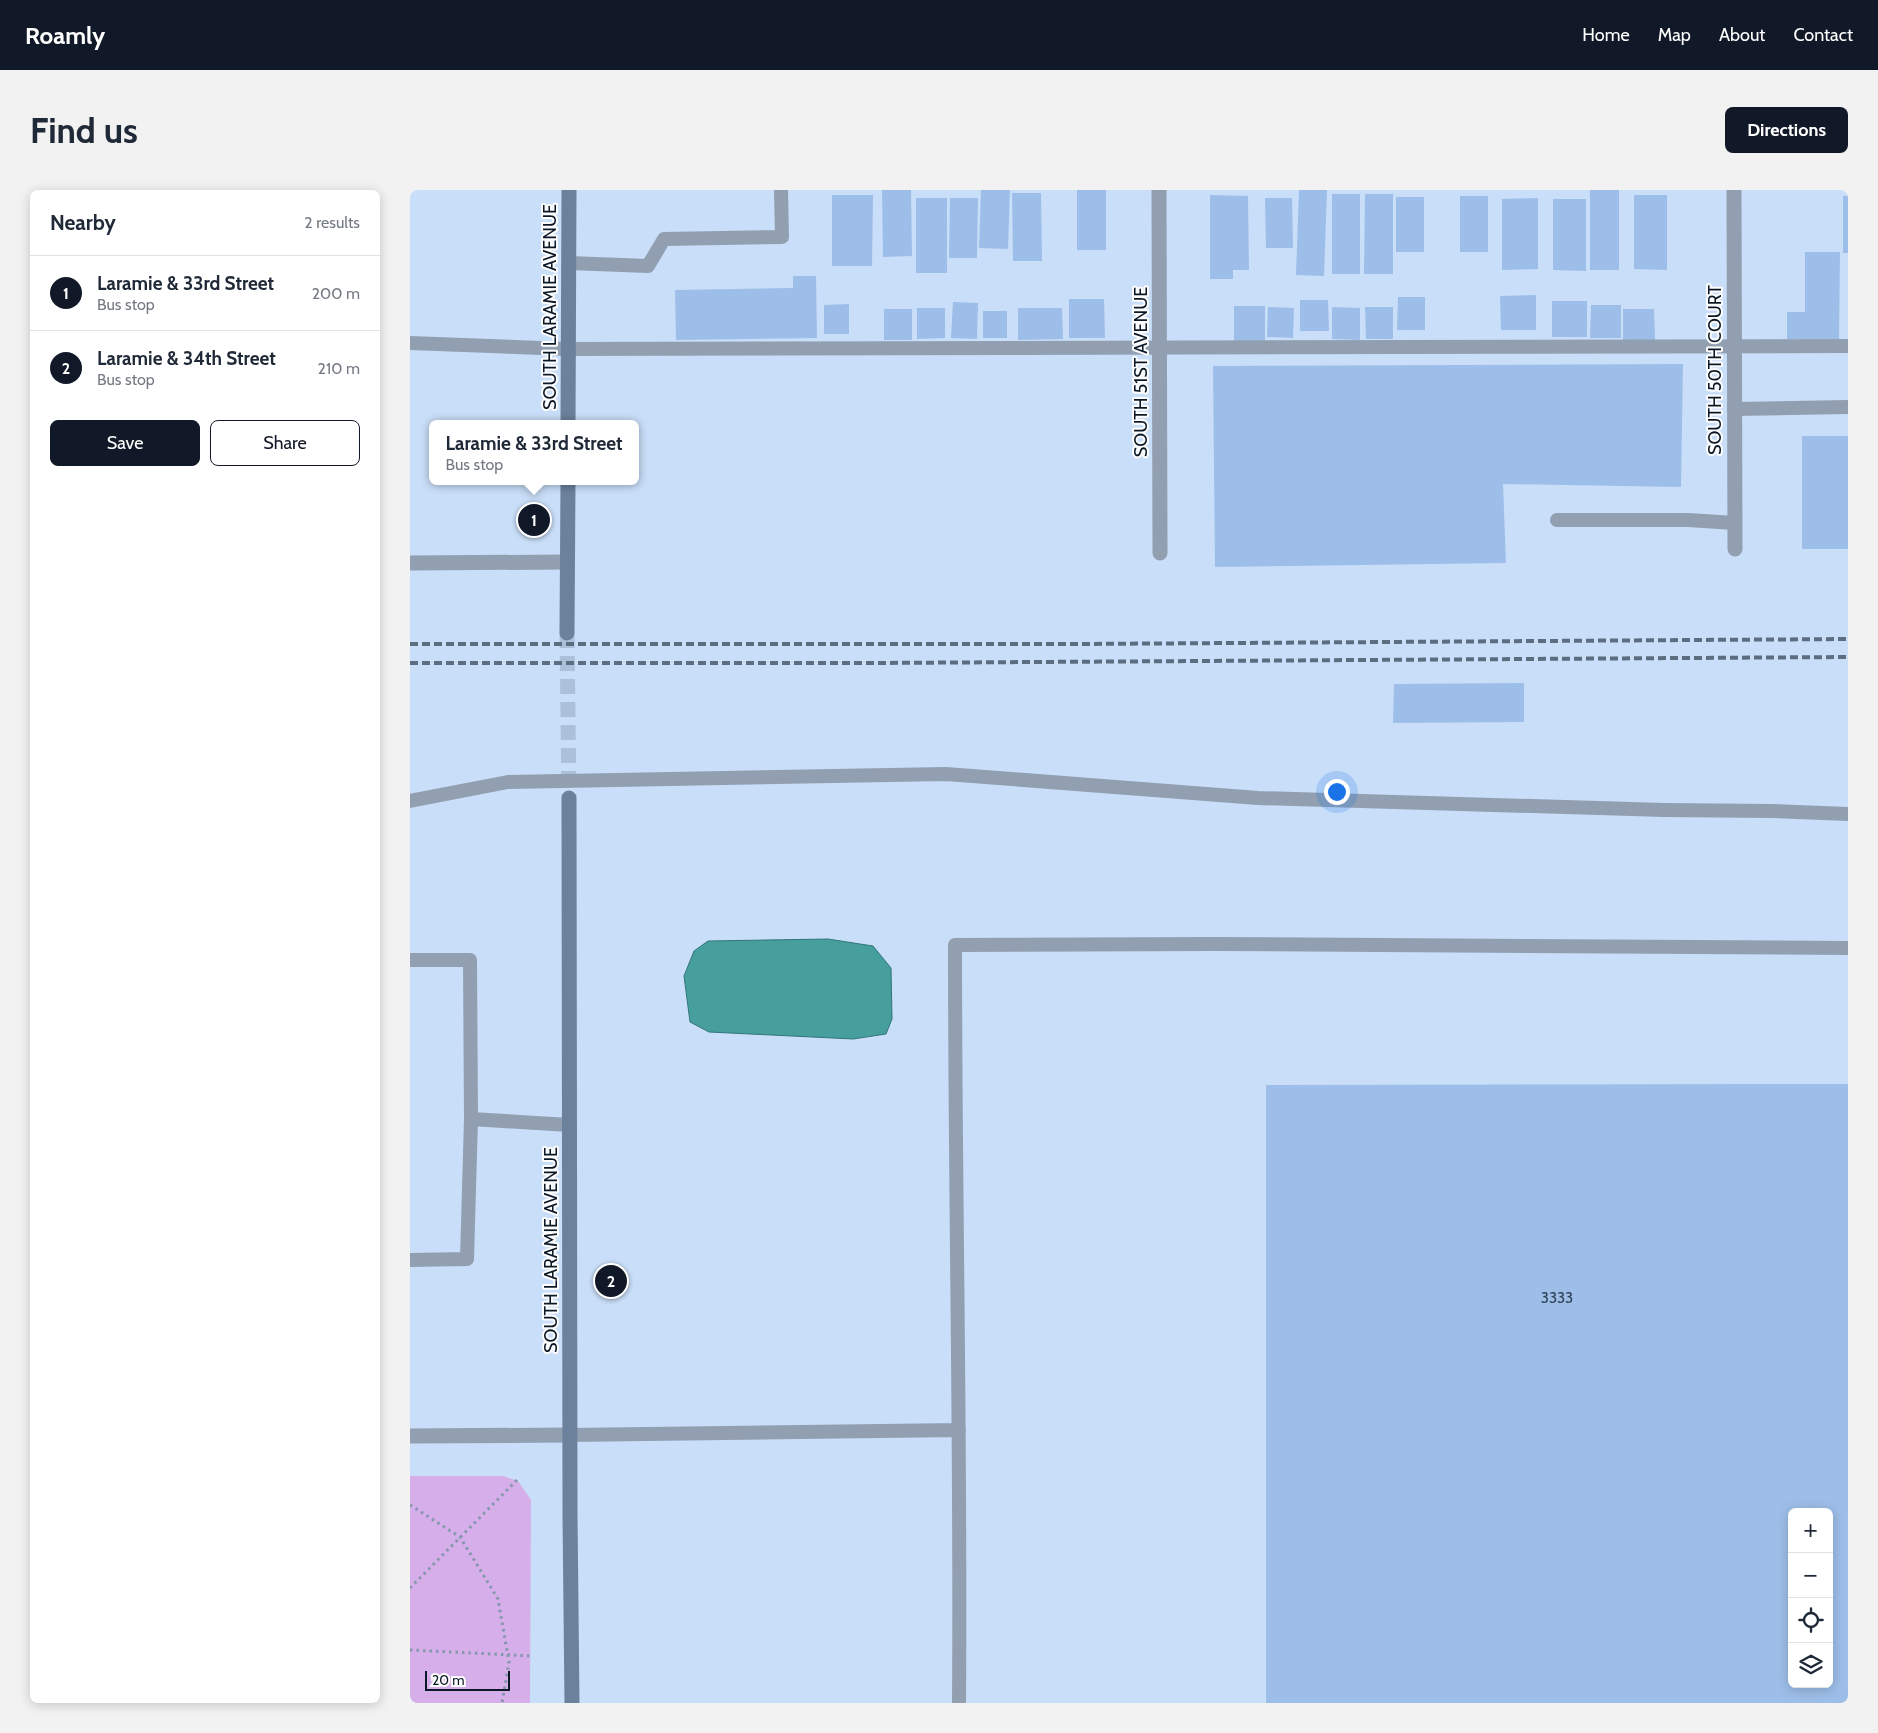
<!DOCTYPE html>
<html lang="en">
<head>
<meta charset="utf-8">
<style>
  :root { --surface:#fff; --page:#f2f2f3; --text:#1f2937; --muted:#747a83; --line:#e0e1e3; --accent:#111827 }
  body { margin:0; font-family:Cabin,sans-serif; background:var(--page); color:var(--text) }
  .controls { position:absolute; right:15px; bottom:15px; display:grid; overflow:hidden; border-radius:8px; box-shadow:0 2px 12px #0003 }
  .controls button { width:45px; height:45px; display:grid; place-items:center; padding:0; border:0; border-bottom:1px solid var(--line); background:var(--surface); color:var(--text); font:25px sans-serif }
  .scale { position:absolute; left:15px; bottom:12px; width:85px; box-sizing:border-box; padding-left:5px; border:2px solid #0b1827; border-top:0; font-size:14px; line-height:18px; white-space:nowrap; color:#0b1827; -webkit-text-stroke:4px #fdfdfd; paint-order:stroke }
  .you { position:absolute; left:926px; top:601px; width:18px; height:18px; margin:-12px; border:4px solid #fff; border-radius:50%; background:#1a73e8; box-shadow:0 0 0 8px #1a73e833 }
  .badge { display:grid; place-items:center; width:32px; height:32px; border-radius:50%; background:var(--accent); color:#fff; font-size:16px; font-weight:700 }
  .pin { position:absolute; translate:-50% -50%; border:2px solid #fff; box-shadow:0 1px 5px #0006 }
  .popup { position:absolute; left:19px; top:230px; width:210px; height:65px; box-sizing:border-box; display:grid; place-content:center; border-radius:8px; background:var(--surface); filter:drop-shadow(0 1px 4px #0005); font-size:16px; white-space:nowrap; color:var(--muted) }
  .popup b { font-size:19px; color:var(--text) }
  .popup::after { content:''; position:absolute; left:50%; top:100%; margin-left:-10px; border:10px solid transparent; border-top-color:var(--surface) }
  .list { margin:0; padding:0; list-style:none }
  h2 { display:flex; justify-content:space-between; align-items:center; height:65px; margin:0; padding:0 20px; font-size:21px }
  h2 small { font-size:16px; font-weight:400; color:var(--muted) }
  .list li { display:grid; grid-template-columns:32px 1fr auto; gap:15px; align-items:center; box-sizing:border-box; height:75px; padding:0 20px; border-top:1px solid var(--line) }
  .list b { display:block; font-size:19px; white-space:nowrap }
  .list p { margin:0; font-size:16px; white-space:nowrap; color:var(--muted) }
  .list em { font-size:16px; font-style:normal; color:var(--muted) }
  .actions { display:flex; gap:10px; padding:15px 20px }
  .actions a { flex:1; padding:11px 0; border:1px solid var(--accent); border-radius:8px; text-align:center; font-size:18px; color:var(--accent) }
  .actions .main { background:var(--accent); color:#fff }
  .icon { flex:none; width:28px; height:28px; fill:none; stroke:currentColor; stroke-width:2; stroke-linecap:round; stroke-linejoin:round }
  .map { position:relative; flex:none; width:1438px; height:1513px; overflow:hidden; border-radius:8px }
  header { display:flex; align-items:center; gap:30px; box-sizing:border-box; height:70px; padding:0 25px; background:var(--accent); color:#fff }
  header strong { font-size:24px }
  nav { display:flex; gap:28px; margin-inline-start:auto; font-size:18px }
  .intro { display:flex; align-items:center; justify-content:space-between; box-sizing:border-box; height:120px; padding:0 30px }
  h1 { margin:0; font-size:35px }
  .button { padding:12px 22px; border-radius:8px; background:var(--accent); color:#fff; font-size:18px; font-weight:700 }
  main { display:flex; gap:30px; padding:0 30px }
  aside { flex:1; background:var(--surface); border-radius:8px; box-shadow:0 2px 12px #0003 }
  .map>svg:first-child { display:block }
  .green { fill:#d6aee9 }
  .water { fill:#469e9d; stroke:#34767a }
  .building { fill:#9dbee8; fill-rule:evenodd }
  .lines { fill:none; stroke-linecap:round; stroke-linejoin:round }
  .secondary-tunnel { stroke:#acc0d9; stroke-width:15; stroke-dasharray:15 8; stroke-linecap:butt }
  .path { stroke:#8597ad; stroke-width:3; stroke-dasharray:2.5 4; stroke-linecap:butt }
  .service { stroke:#919fb1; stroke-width:14 }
  .minor { stroke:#919fb1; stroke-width:15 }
  .secondary { stroke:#6c819c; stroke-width:15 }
  .rail { stroke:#5c6d80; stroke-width:4; stroke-dasharray:8 4; stroke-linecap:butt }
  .labels { text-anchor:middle; stroke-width:4; stroke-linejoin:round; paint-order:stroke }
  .number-label { font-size:15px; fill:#304257 }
  .street-label { font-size:18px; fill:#0b1827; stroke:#fdfdfd }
</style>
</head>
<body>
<header>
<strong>Roamly</strong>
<nav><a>Home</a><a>Map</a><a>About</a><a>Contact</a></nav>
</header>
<div class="intro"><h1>Find us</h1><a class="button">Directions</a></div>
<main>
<aside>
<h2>Nearby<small>2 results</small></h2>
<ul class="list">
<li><span class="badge">1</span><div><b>Laramie &amp; 33rd Street</b><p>Bus stop</p></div><em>200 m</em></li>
<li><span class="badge">2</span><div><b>Laramie &amp; 34th Street</b><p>Bus stop</p></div><em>210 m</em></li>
</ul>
<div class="actions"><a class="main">Save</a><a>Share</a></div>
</aside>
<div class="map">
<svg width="1438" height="1513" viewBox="0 0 1438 1513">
  <rect width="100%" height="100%" fill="#c9def8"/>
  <!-- green -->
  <path class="green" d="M0 1286H93L108 1291 121 1310 120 1513H0Z"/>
  <!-- water -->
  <path class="water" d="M418 749 463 756 481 778 482 829 476 844 443 849 299 842 280 832 274 786 284 761 298 751Z"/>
  <!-- building -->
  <path class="building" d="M472 0H501L502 66 473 67Z
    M571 0H600L598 59 569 58Z
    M667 0H696V60H667Z
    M889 0H917L914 86 886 85Z
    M1180 0H1209V80H1180Z
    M602 3H631L632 71H603Z
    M922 4H950V84H922Z
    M955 4H983V84H954Z
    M422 5H463L462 76H422Z
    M800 5 838 6 839 80H823V89H800Z
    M1224 5H1257V80L1224 79Z
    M1050 6H1078V62H1050Z
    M1433 6H1438V63H1433Z
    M986 7H1014V62H986Z
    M506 8H537V83H506Z
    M540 8H568L567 68H539Z
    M855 8H882L883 58H856Z
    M1128 8V79L1092 80V9Z
    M1143 9H1176V81L1143 80Z
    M1395 62H1430L1429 150 1377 149V122H1395Z
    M383 86H406L407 148 266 150 265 100 383 98Z
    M1126 105V140H1091L1090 106Z
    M988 107H1015V140H987Z
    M659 109H694L695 148H659Z
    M890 110H918L919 141H890Z
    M1142 111H1177V147H1142Z
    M543 112 568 113 567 149 541 148Z
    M439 114V144H414V115Z
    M1181 115H1211V148H1180Z
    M824 116H855V151H824Z
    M858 117 884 118 883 148 857 147Z
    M922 117 950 118V150L922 149Z
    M955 117H983V149H956Z
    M507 118H535V148L507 149Z
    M608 118H652L653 149 608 150Z
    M474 119H502V150H474Z
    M1213 119H1244L1245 150 1213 151Z
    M573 121H597V148H573Z
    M1273 174 1271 297 1093 294 1096 373 805 377 803 176Z
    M1392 246H1438V359H1392Z
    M1114 493V532L983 533 984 494Z
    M1438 894V1513H856V895ZM1382 1322H1419V1494H1382Z"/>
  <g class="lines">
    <!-- secondary-tunnel -->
    <path class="secondary-tunnel" d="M157 443 159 608"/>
    <!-- path -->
    <path class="path" d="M0 1315 50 1347 88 1409 99 1472 92 1513
      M0 1398 107 1290
      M0 1460 123 1466"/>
    <!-- service -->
    <path class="service" d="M159 73 238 76 254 49 372 47 371 0
      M0 153 158 159 1438 156
      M1324 219 1438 217
      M1147 330H1278L1325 333
      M0 611 98 592 536 584 848 608 1254 620 1361 621 1438 624
      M0 770H60L61 929
      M0 1070 57 1069 61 929 159 935
      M160 1245 549 1240
      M549 1513C551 1260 545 1008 545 755L803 754 1438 758"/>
    <!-- minor -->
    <path class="minor" d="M749 0 750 363
      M1324 0 1325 359
      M0 373 157 372
      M0 1246 160 1245"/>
    <!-- secondary -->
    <path class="secondary" d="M158 234 159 0
      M157 443 158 291
      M159 608 160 1325 162 1513"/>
    <!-- rail -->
    <path class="rail" d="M0 454H668L1438 449
      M0 473H465L1438 467"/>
  </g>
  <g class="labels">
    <!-- number labels -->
    <g class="number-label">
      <text x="1147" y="1113">3333</text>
    </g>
    <!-- street labels -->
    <g class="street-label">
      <text transform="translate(140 117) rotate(-90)" y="6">SOUTH LARAMIE AVENUE</text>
      <text transform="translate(1305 180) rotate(-90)" y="6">SOUTH 50TH COURT</text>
      <text transform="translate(731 182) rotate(-90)" y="6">SOUTH 51ST AVENUE</text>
      <text transform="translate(141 1060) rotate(-90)" y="6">SOUTH LARAMIE AVENUE</text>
    </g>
  </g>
</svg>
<div class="controls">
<button>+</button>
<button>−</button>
<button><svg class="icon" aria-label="locate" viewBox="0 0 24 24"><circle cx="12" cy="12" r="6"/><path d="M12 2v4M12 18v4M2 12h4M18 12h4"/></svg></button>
<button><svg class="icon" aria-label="layers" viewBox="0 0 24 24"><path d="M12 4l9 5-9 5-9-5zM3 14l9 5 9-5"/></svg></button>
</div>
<div class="scale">20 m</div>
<div class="you"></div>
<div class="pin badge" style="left:124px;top:330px">1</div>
<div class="popup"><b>Laramie &amp; 33rd Street</b>Bus stop</div>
<div class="pin badge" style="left:201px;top:1091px">2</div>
</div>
</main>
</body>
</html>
